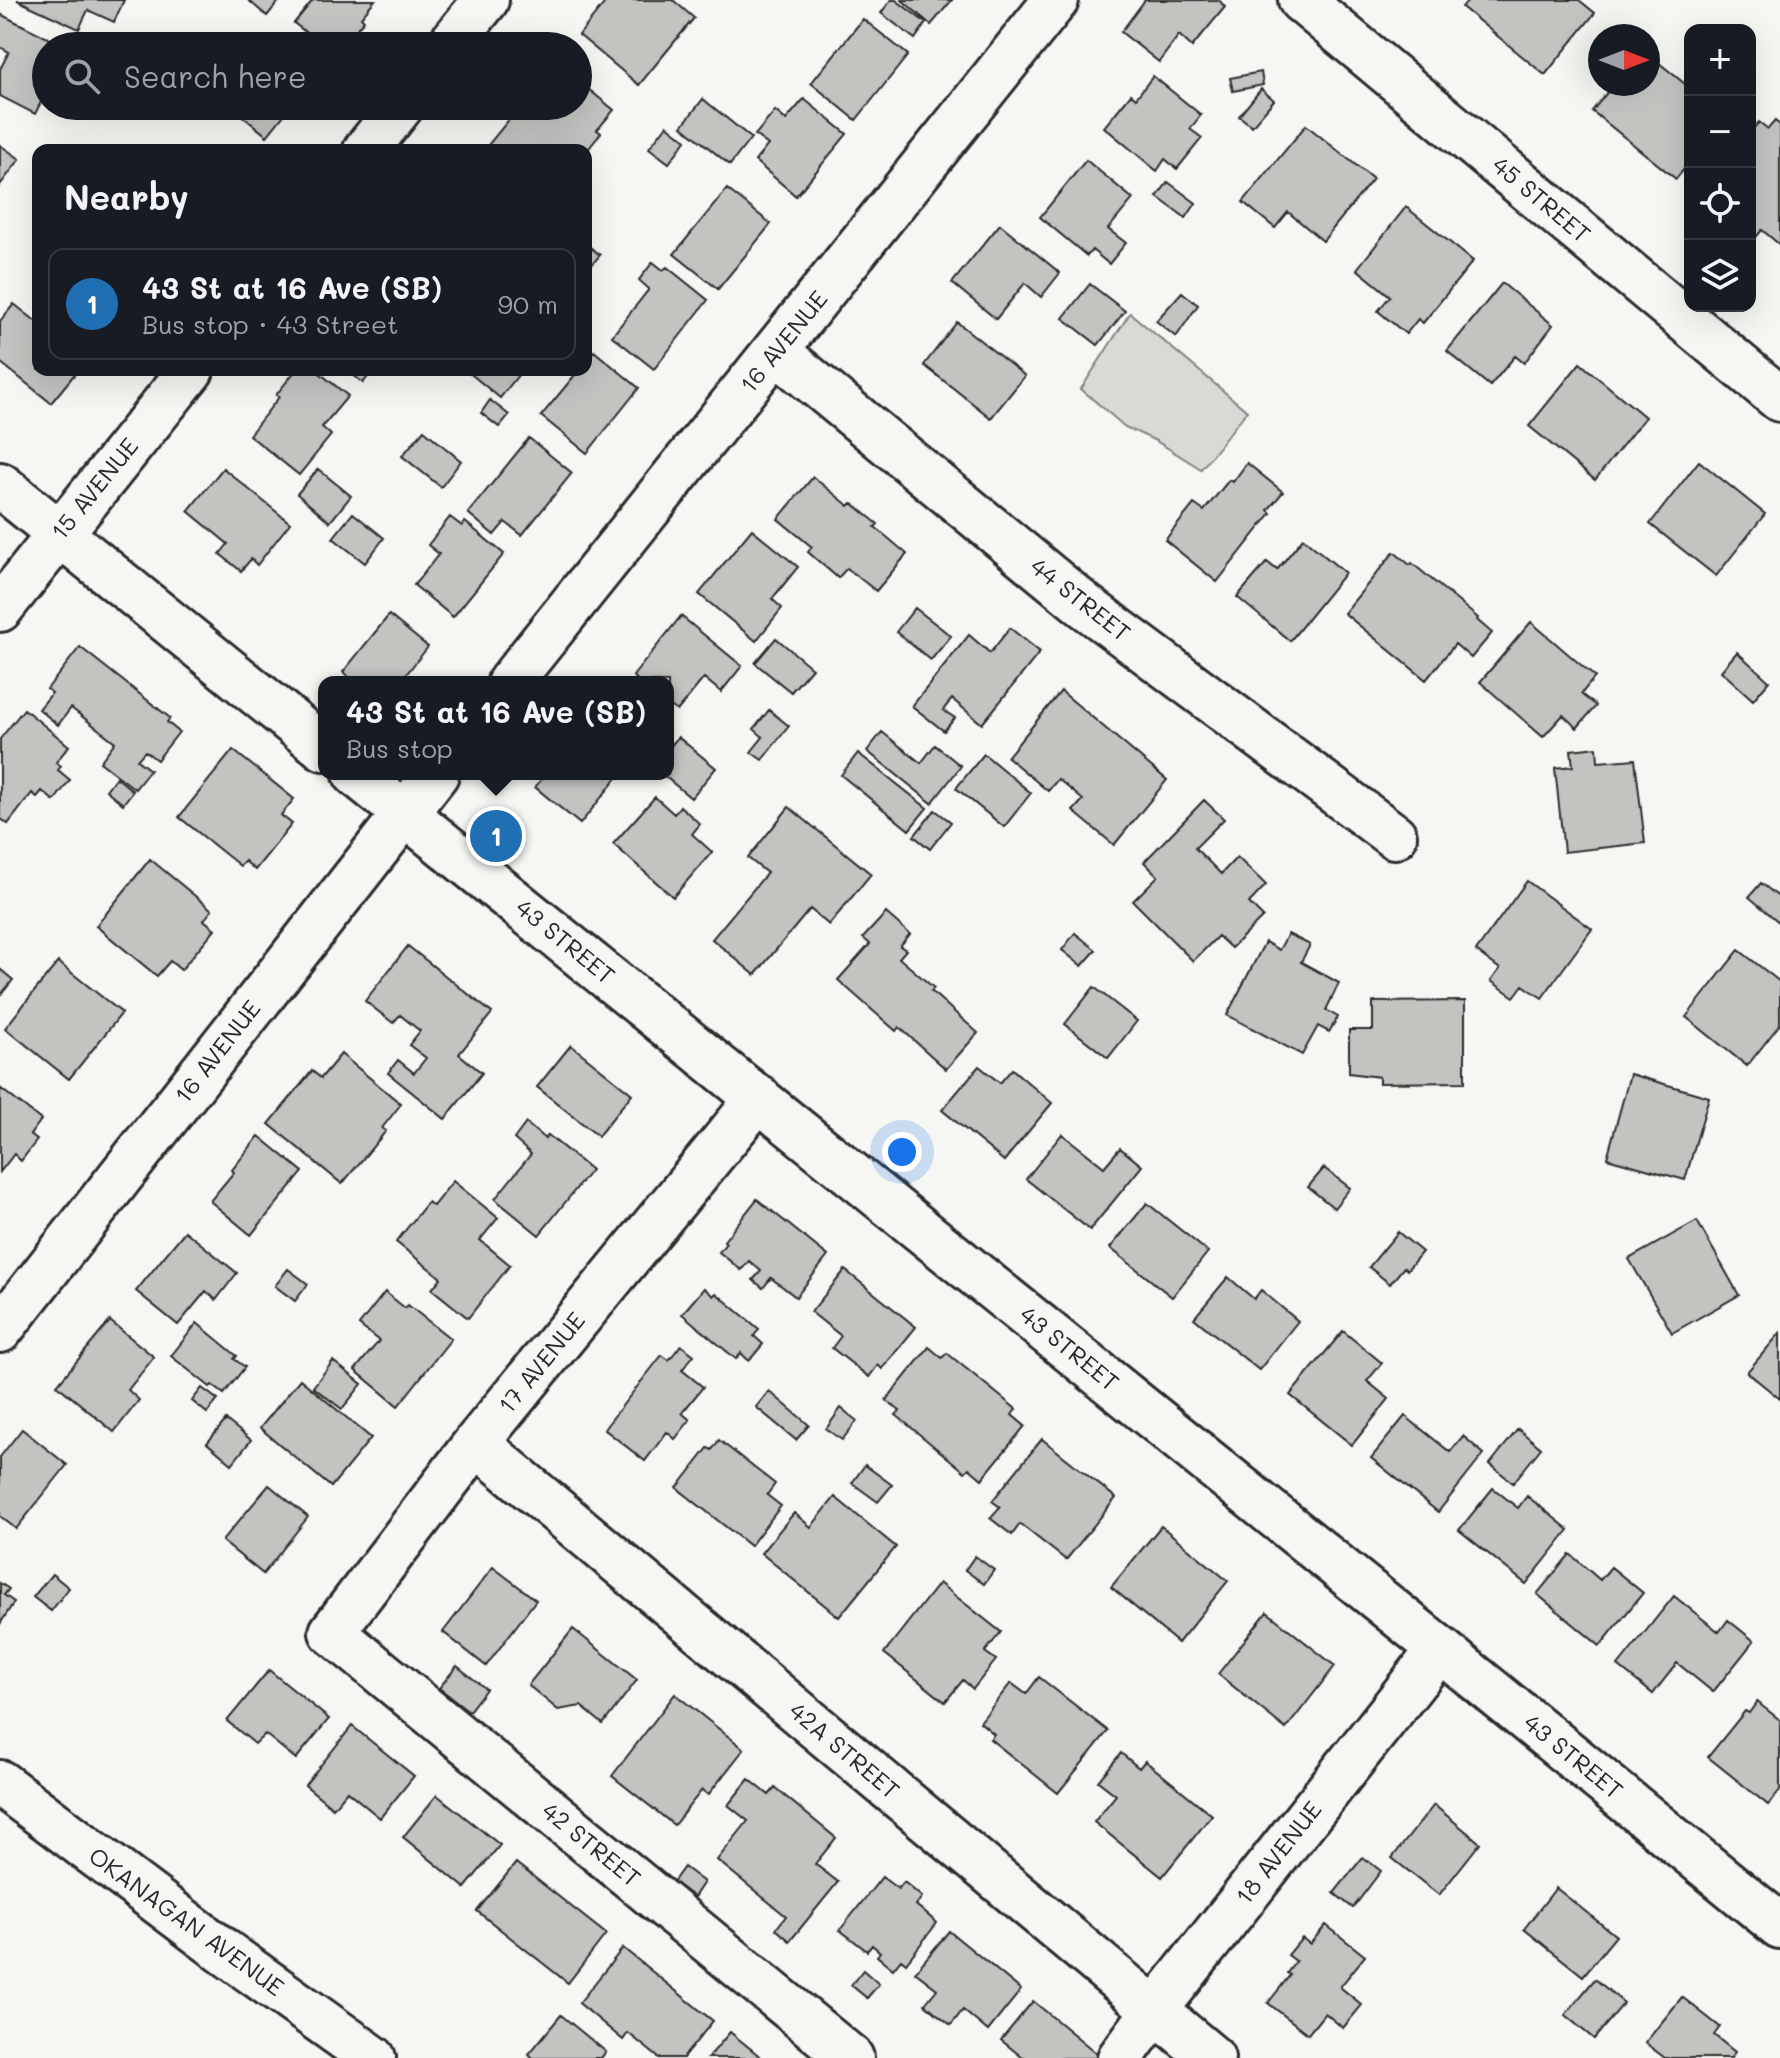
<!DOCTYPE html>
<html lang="en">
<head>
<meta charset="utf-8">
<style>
  :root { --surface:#171b24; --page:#242831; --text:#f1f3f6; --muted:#9ea1a6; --line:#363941; --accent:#1f6fb2 }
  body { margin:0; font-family:Mali,sans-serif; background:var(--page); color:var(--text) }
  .controls { position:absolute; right:24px; top:24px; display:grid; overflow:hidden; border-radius:16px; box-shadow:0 8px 32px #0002 }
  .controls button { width:72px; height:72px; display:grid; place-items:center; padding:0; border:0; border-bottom:2px solid var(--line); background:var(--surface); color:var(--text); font:40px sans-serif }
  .compass { position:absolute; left:1588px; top:24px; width:72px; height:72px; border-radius:50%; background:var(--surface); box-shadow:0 8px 32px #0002; rotate:90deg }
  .you { position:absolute; left:902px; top:1152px; width:28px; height:28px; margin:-20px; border:6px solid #fff; border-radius:50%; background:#1a73e8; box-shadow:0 0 0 12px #1a73e833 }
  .badge { display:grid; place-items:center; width:52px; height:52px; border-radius:50%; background:var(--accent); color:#fff; font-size:26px; font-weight:700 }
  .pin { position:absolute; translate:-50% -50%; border:4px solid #fff; box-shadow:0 2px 8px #0006 }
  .popup { position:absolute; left:318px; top:676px; width:356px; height:104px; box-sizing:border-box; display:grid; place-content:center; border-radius:16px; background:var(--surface); filter:drop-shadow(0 2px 6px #0005); font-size:26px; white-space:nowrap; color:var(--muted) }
  .popup b { font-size:30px; color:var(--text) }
  .popup::after { content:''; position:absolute; left:50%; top:100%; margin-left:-16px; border:16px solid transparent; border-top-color:var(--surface) }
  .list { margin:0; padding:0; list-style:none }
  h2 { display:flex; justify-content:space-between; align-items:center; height:104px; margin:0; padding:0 32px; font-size:34px }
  h2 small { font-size:26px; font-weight:400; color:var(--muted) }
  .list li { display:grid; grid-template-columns:52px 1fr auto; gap:24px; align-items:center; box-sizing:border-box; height:112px; margin:0 16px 16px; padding:0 16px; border:2px solid var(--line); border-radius:16px }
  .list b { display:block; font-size:30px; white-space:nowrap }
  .list p { margin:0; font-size:26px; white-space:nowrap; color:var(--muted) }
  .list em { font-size:26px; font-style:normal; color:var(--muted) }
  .icon { flex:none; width:44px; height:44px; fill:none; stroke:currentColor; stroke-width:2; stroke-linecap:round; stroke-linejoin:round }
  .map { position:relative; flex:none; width:1780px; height:2058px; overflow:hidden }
  .search { position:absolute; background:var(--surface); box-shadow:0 8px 32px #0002; left:32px; top:32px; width:560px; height:88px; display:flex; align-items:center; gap:20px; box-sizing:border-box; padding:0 28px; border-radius:44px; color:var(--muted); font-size:30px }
  .panel { position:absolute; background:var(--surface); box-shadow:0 8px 32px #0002; left:32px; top:144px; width:560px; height:232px; border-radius:16px }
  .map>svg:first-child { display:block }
  .green { fill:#d9d9d5; stroke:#828280; stroke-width:2 }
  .building { fill:#c3c3c0; stroke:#2b2b2b; stroke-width:2 }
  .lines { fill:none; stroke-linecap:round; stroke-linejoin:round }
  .minor-casing { stroke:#2b2b2b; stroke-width:50 }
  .minor { stroke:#f6f6f2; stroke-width:44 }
  .labels { text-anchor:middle; stroke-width:8; stroke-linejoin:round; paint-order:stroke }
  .street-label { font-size:24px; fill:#2b2b2b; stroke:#f6f6f2 }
</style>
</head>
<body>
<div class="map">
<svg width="1780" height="2058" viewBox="0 0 1780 2058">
  <rect width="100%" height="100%" fill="#f6f6f2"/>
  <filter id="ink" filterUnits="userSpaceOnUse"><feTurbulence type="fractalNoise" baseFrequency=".0125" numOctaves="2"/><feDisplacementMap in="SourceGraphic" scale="16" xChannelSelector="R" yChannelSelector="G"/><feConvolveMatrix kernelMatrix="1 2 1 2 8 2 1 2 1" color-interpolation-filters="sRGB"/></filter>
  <g filter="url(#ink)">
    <!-- green -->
    <path class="green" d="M1130 313 1247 411 1201 469 1156 441 1125 427 1081 389Z"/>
    <!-- building -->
    <path class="building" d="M17 0H124L114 22 88 10 79 29Z
      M248 0H280L267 16Z
      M313 0H375L361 17 364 20 343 46H323L294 23Z
      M607 0H673L694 18 639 85 579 35Z
      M891 0H896L926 23 915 39 881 13Z
      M902 0H952L931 25Z
      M1145 0H1219L1225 7 1192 47 1179 35 1159 62 1121 32Z
      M1468 0H1579L1595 13 1545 75 1462 7Z
      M0 14 64 46H46V92L35 114 0 96V69L9 52 0 47Z
      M863 19 908 55 856 120 811 83Z
      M1648 54 1690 88V162L1676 179 1592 111 1614 84H1648Z
      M1261 72 1263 85 1233 91 1230 78Z
      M1153 76 1201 115 1190 129 1202 138 1177 169 1165 159 1157 171 1104 127 1131 94 1136 98Z
      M582 84 614 110 597 130 601 133 586 152 484 150 520 106H578V89Z
      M1261 89 1274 100 1252 126 1239 116Z
      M703 99 751 138 730 165 682 126Z
      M804 99 847 134 796 196 755 161 768 145 755 135 775 111 786 120Z
      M230 106H291L267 136Z
      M1775 121 1780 125V245L1762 230 1756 237 1750 232V132L1759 122 1768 129Z
      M667 125 686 140 669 163 649 148Z
      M1306 125 1373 179 1323 241 1288 212 1275 228 1243 202Z
      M0 145 20 159 0 185Z
      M1086 160 1133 199 1108 229 1126 243 1109 264 1092 250 1087 256 1040 217Z
      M1168 182 1196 203 1186 218 1157 197Z
      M727 189 771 224 718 289 674 254Z
      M1406 207 1473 261 1423 323 1418 319 1406 334 1378 311 1390 296 1357 269Z
      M1000 224 1060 273 1041 297 1025 283 996 319 952 283Z
      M586 244 600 255 586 272Z
      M653 262 663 270 667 267 708 300 654 369 612 336 649 289 639 280Z
      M1502 283 1553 325 1524 363 1515 356 1490 386 1447 351Z
      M1090 284 1125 311 1098 345 1063 318Z
      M1182 292 1198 305 1176 337 1156 321Z
      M14 304 38 323V370H78L51 403 0 362V321Z
      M957 322 1025 376 991 418 924 365Z
      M594 351 639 388 587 453 541 416 579 370H586V361Z
      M1580 363 1645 417 1595 480 1529 426Z
      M296 370H316L348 396 322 427 331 435 299 475 249 435 279 397 276 395Z
      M347 370H373L363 383Z
      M466 370H514L519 374 500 398Z
      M490 400 509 415 499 427 481 413Z
      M424 430 461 461 441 487 402 456Z
      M529 438 572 473 522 535 505 522 494 535 468 513Z
      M1699 461 1765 514 1716 576 1650 524Z
      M1247 463 1283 492 1268 510 1271 513 1217 582 1165 540 1194 504 1204 511 1229 480 1233 482Z
      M223 468 290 523 257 565 251 559 241 571 220 554 228 544 188 511Z
      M318 469 351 496 330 522 297 494Z
      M813 477 849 506 852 503 878 524 875 527 907 554 876 591 847 568 838 578 808 552 812 547 778 519Z
      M353 513 384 538 365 563 333 538Z
      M450 517 462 526 465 522 504 554 453 617 414 585 439 554 428 545Z
      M752 529 798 567 772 599 782 608 756 641 699 594Z
      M1303 538 1345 573 1290 641 1237 597 1267 562 1277 570Z
      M1394 552 1410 565 1412 563 1478 618 1477 620 1492 633 1471 658 1455 644 1426 680 1344 613Z
      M915 608 951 636 931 660 896 632Z
      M389 615 428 647 400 682H355L343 672Z
      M681 616 742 666 721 692 704 678 677 711 668 704V682H640L633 676Z
      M1531 622 1595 677 1581 694 1596 706 1577 728 1563 715 1543 737 1480 682Z
      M1010 628 1040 652 982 724 952 699 943 710 955 718 944 731 912 706 969 635 990 653Z
      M776 638 812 668 791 692 755 663Z
      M80 647 170 718 167 722 179 732 157 760 145 751 137 760 150 770 135 789 100 762 115 742 71 708 58 725 39 709 52 693 47 689Z
      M1737 652 1769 681 1753 700 1721 671Z
      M1061 691 1167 780 1114 845 1073 811 1083 800 1058 779 1048 791 1007 757Z
      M24 709 69 746 56 762 61 766 58 770 70 780 54 801 42 791 37 797 32 793 8 824 0 818V739Z
      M769 710 789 726 762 760 751 752 763 737 754 729Z
      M882 732 921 763 935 745 961 766 932 803 867 751Z
      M678 737 716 768 691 798 662 774H668V749Z
      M1597 747 1598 762 1635 759 1645 843 1564 852 1555 768 1573 766 1571 750Z
      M233 750 294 799 281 815 292 824 255 870 245 861 240 866 179 817Z
      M858 753 927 808 909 830 841 775Z
      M984 754 1031 793 1004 827 956 788Z
      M546 774H620L580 824 535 787Z
      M116 777 133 791 123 804 106 790Z
      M655 797 674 814 680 806 700 824 692 834 712 852 673 897 613 844Z
      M1204 800 1224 819 1195 848 1221 874 1237 857 1266 885 1249 903 1263 917 1231 948 1218 936 1193 961 1133 901 1158 876 1144 862Z
      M789 807 871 874 829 925 810 909 755 975 712 939 767 873 748 858Z
      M935 810 951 822 930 849 914 836Z
      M150 859 212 910 204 920 215 929 181 970 170 961 157 976 96 926Z
      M1527 881 1592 929 1542 998 1523 985 1514 997 1491 981 1500 969 1476 951Z
      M1761 883 1780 898V923L1749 897Z
      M886 913 910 934 900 946 906 950 899 958 934 988 931 991 978 1033 946 1069 899 1027 896 1031 838 980 870 944 863 938Z
      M1075 933 1096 950 1082 966 1062 950Z
      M1288 934 1310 945 1301 962 1339 983 1326 1010 1338 1017 1329 1032 1318 1026 1302 1055 1227 1015 1265 942 1279 950Z
      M408 946 492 1013 459 1054 482 1073 445 1119 388 1073 398 1060 414 1073 426 1058 409 1045 420 1031 400 1015 393 1023 365 1001Z
      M1739 950 1780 982V1024L1747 1066 1686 1017Z
      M58 962 122 1013 69 1079 5 1028Z
      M0 969 13 980 0 996Z
      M1094 987 1137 1021 1108 1058 1065 1024Z
      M1465 1001V1082L1379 1083V1077L1349 1073V1030H1373V1002Z
      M571 1045 632 1094 598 1136 537 1087Z
      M341 1054 401 1104 382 1128 386 1131 342 1184 269 1124 312 1071 321 1078Z
      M979 1066 1000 1083 1012 1069 1052 1103 1004 1161 942 1110Z
      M1630 1074 1709 1097 1685 1180 1607 1158Z
      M0 1088 41 1120 30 1135 37 1140 21 1161 14 1154 0 1172Z
      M526 1123 545 1139 548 1135 591 1170 539 1235 495 1199 531 1154 514 1139Z
      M1062 1134 1104 1167 1120 1148 1142 1166 1090 1230 1026 1179Z
      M259 1136 303 1172 251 1235 210 1201 234 1172 232 1170Z
      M1324 1168 1350 1188 1334 1208 1308 1187Z
      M453 1181 498 1218 480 1240 510 1265 468 1318 432 1289 441 1278 396 1242 428 1202 433 1206Z
      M757 1199 828 1256 796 1297 771 1278 763 1288 753 1280 761 1271 749 1261 741 1270 719 1252 726 1243 724 1241Z
      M1147 1203 1208 1252 1172 1297 1110 1248Z
      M1697 1221 1739 1295 1672 1333 1629 1259Z
      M185 1231 237 1273 216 1300 206 1291 178 1325 136 1291Z
      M1398 1232 1422 1252 1407 1270 1404 1267 1390 1284 1369 1267Z
      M288 1269 308 1284 295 1301 275 1286Z
      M845 1270 916 1327 882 1369 878 1365 869 1377 832 1348 841 1336 811 1312Z
      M1228 1277 1254 1299 1261 1290 1298 1321 1259 1370 1194 1318Z
      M704 1288 713 1296 716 1293 759 1329 754 1336 763 1344 749 1361 741 1353 736 1359 682 1314Z
      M385 1292 405 1308 408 1305 451 1339 398 1406 355 1370 379 1341 359 1325Z
      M110 1321 154 1357 128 1390 139 1400 114 1432 57 1385Z
      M197 1323 237 1356 234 1359 245 1367 224 1394 212 1385 210 1387 171 1356Z
      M1343 1331 1382 1363 1367 1381 1389 1399 1352 1445 1290 1395Z
      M1780 1333V1399L1747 1372Z
      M681 1345 694 1355 682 1370 703 1387 682 1413 690 1420 675 1439 667 1432 645 1461 604 1429 662 1355 669 1360Z
      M929 1347 942 1358 947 1353 1016 1409 1012 1415 1025 1426 982 1479 969 1468 965 1472 896 1415 900 1411 886 1400Z
      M333 1361 362 1384 342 1409 313 1387Z
      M300 1379 371 1438 331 1487 260 1428Z
      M202 1388 218 1400 207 1413 192 1401Z
      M769 1391 809 1425 796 1440 756 1407Z
      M841 1408 857 1421 842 1440 826 1429Z
      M1405 1416 1450 1452 1463 1436 1484 1454 1438 1512 1371 1458Z
      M226 1420 251 1440 232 1464 207 1443Z
      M22 1429 67 1465 16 1529 0 1516V1457Z
      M1518 1429 1541 1448 1513 1483 1490 1464Z
      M1042 1439 1116 1498 1066 1560 1020 1524 1012 1535 990 1518 1000 1507 992 1501Z
      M719 1440 775 1484 767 1495 781 1506 750 1546 677 1488 708 1448 712 1450Z
      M865 1465 892 1485 878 1502 852 1483Z
      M269 1485 308 1517 263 1574 222 1541Z
      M1493 1488 1518 1508 1527 1496 1569 1530 1526 1584 1459 1530Z
      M835 1497 896 1547 839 1617 761 1553 794 1513 811 1527Z
      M1161 1526 1228 1581 1178 1643 1111 1587Z
      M1570 1554 1600 1580 1611 1567 1643 1593 1600 1646 1537 1594Z
      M975 1556 994 1570 984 1584 965 1570Z
      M493 1567 536 1600 486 1666 443 1632Z
      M52 1574 69 1588 51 1611 33 1597Z
      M0 1583 9 1589 4 1595 14 1602 0 1624Z
      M939 1583 1001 1632 985 1652 996 1660 973 1689 963 1680 945 1702 884 1653Z
      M1674 1596 1719 1632 1728 1620 1754 1641 1713 1692 1677 1663 1653 1694 1618 1666Z
      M1267 1612 1335 1666 1286 1729 1218 1674Z
      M573 1629 637 1680 603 1724 581 1706 558 1710 528 1685Z
      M457 1666 486 1689 469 1711 439 1688Z
      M269 1670 329 1719 296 1759 265 1734 255 1744 227 1721Z
      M1039 1677 1108 1731 1058 1793 990 1739 994 1734 980 1722 1011 1683 1026 1694Z
      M675 1694 744 1749 708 1795 702 1790 674 1825 612 1776Z
      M1757 1702 1780 1720V1790L1768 1805 1708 1757 1745 1711 1749 1713Z
      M352 1726 414 1776 380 1818 347 1791 333 1808 305 1785Z
      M1121 1753 1139 1768 1145 1761 1212 1815 1162 1877 1094 1822 1116 1795 1098 1781Z
      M749 1779 769 1795 775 1788 836 1838 815 1864 838 1882 790 1941 776 1929 786 1916 717 1860 748 1821 728 1805Z
      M437 1795 500 1845 465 1888 403 1837Z
      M1434 1805 1480 1843 1439 1895 1392 1858Z
      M1363 1857 1381 1871 1353 1908 1334 1893Z
      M516 1863 606 1934 568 1983 477 1911Z
      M684 1867 704 1882 694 1897 673 1882Z
      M882 1877 898 1889 904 1882 922 1897 916 1905 937 1923 906 1963 901 1959 893 1969 877 1956 880 1952 872 1945 867 1951 840 1930Z
      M1556 1888 1616 1936 1583 1976 1524 1929Z
      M1326 1925 1365 1956 1340 1987 1362 2005 1343 2028 1325 2013 1308 2034 1268 2003 1290 1975 1287 1973 1296 1961 1288 1955 1302 1938 1310 1944Z
      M949 1931 1021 1990 988 2031 963 2010 951 2025 925 2004 937 1989 915 1972Z
      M623 1948 713 2021 683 2058H659L628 2033 623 2040 579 2003Z
      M863 1970 879 1984 867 1998 851 1985Z
      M1595 1979 1624 2003 1594 2039 1565 2015Z
      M1682 1997 1720 2027 1714 2035 1735 2052 1731 2058H1665L1645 2043Z
      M1033 2001 1100 2056 1098 2058H1023L1001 2040Z
      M561 2015 606 2052 601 2058H533L529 2054Z
      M730 2032 762 2058H708Z"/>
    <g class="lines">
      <defs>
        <path id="minor" d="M1301 0 1780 399
          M449 46 486 0
          M366 150 401 106
          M777 352 1084 605 1394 836
          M0 485 324 748
          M0 609 191 370
          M510 682 1056 0
          M356 774 1440 1649 1780 1926
          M759 1098 476 1443 332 1632 851 2058
          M0 1330 436 774
          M476 1443 1212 2058
          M0 1783 222 1950 373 2058
          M1120 2058 1155 2010 1440 1649"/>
      </defs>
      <!-- minor casing -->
      <use href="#minor" class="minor-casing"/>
      <!-- minor -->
      <use href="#minor" class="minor"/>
    </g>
  </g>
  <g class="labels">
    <!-- street labels -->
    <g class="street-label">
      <text transform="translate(1541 200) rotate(40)" y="8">45 STREET</text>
      <text transform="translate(784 342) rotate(-51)" y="8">16 AVENUE</text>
      <text transform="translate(95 489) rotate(-51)" y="8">15 AVENUE</text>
      <text transform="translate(1080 600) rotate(38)" y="8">44 STREET</text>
      <text transform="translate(565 942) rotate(39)" y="8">43 STREET</text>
      <text transform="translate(218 1052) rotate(-52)" y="8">16 AVENUE</text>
      <text transform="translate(1069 1349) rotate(39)" y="8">43 STREET</text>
      <text transform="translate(542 1363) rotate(-51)" y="8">17 AVENUE</text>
      <text transform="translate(844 1751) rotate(40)" y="8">42A STREET</text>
      <text transform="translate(1573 1757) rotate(39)" y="8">43 STREET</text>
      <text transform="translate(591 1845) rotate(39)" y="8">42 STREET</text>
      <text transform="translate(1279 1853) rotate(-52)" y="8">18 AVENUE</text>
      <text transform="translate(186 1922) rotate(36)" y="8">OKANAGAN AVENUE</text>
    </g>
  </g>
</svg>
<div class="controls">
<button>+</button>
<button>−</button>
<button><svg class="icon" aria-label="locate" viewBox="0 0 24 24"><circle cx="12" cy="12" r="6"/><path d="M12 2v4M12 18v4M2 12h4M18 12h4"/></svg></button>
<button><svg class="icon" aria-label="layers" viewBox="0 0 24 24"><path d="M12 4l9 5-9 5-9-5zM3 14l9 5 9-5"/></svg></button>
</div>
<svg class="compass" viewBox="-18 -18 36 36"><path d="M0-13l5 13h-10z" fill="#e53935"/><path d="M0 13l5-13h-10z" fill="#9ea1a6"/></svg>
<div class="you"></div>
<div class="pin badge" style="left:496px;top:836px">1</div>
<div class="popup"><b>43 St at 16 Ave (SB)</b>Bus stop</div>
<div class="search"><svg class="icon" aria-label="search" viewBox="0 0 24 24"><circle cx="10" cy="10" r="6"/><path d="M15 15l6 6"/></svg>Search here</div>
<section class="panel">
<h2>Nearby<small></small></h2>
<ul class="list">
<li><span class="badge">1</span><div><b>43 St at 16 Ave (SB)</b><p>Bus stop · 43 Street</p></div><em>90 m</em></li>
</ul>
</section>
</div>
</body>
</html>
